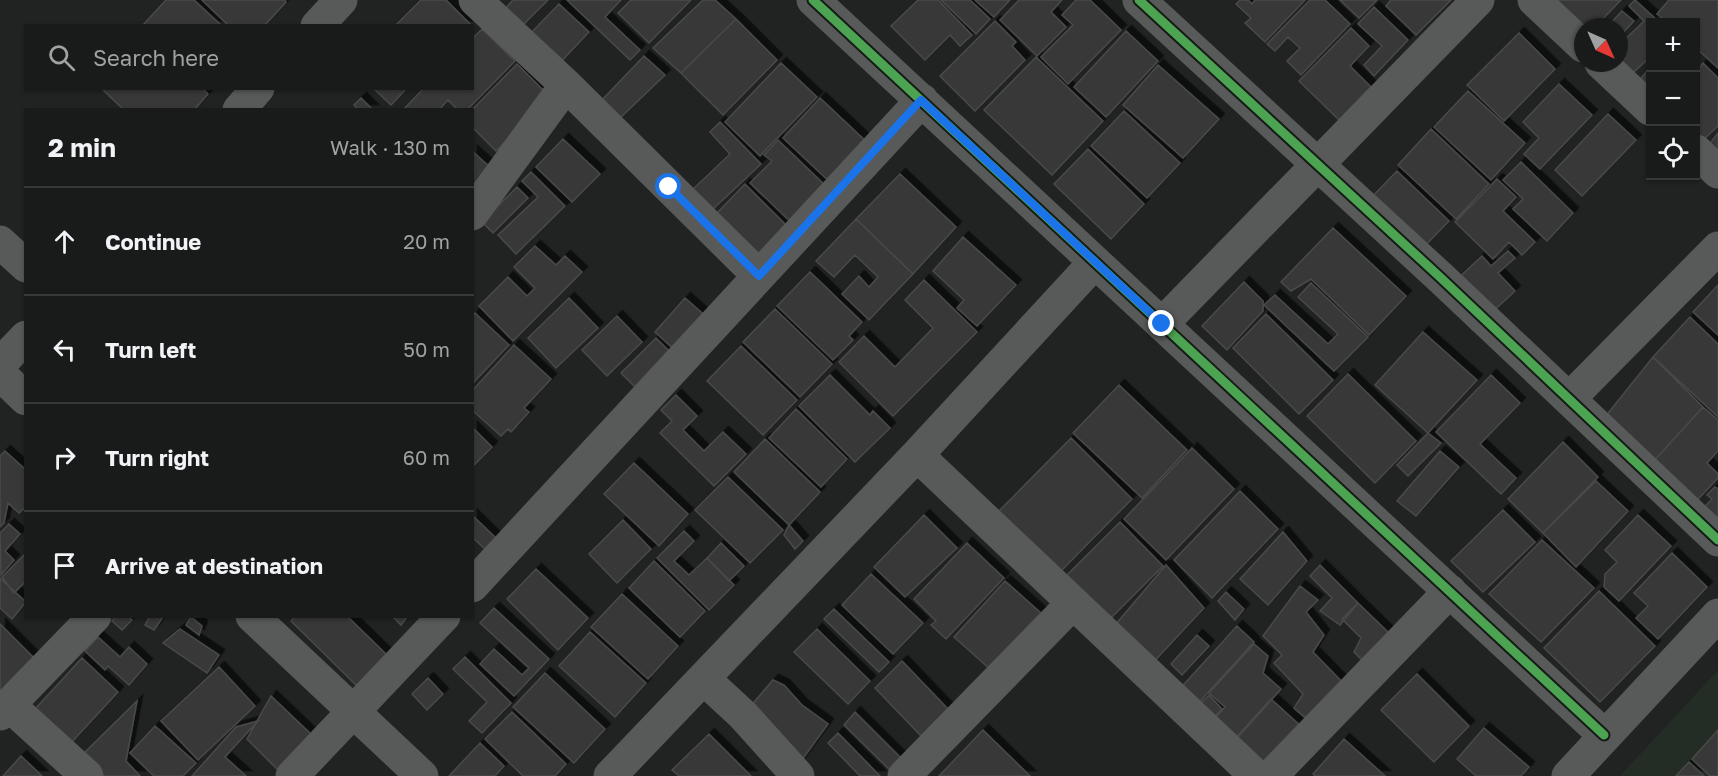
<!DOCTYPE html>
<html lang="en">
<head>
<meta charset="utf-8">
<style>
  :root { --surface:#191a1a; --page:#222323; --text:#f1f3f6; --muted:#9fa1a2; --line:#373839 }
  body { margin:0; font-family:"Golos Text",sans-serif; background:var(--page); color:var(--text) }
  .controls { position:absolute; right:18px; top:18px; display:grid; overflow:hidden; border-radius:0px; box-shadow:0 2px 4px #0004 }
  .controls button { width:54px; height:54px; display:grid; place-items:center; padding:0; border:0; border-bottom:2px solid var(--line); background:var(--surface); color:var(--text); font:30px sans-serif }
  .compass { position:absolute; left:1574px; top:18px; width:54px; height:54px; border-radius:50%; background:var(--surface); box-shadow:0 2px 4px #0004; rotate:135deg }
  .stop { position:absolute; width:18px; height:18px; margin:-14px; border:4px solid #1a73e8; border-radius:50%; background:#fff }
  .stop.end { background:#1a73e8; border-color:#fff; box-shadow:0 2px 6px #0008 }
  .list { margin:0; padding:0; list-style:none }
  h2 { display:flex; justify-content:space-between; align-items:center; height:78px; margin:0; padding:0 24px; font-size:26px }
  h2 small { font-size:20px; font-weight:400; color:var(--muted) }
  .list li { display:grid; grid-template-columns:39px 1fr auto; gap:18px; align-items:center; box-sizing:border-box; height:108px; padding:0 24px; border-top:2px solid var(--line) }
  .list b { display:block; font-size:22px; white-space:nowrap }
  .list em { font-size:20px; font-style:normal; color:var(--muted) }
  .icon { flex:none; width:33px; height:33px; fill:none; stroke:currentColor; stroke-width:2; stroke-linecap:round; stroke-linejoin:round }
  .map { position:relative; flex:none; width:1718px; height:776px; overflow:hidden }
  .search { position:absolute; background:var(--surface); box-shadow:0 2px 4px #0004; left:24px; top:24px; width:450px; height:66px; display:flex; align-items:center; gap:15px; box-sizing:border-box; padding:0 21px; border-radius:0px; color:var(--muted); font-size:22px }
  .panel { position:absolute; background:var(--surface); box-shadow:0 2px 4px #0004; left:24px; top:108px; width:450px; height:510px; border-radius:0px }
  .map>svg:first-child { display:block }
  .built { fill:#242d25 }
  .building { fill:#373938; stroke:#494a49; stroke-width:1.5; filter:url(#shadow) }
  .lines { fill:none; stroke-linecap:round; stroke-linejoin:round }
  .minor { stroke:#575a58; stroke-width:33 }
  .cycleway-casing { stroke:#161b17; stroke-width:13 }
  .cycleway { stroke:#4ca352; stroke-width:9 }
  .route { stroke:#1a73e8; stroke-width:8 }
</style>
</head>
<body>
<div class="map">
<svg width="1718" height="776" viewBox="0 0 1718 776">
  <defs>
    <filter id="shadow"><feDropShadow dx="5.5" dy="-5.5" stdDeviation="0" flood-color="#0009"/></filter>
  </defs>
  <rect width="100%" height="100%" fill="#212322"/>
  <!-- built -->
  <path class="built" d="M1718 670V776H1620Z"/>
  <!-- building -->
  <path class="building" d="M166 0H194L222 26H142Z
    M202 0H285L286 2 264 26H229Z
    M421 0H446L472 26H395Z
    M513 0H548L521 27 504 10Z
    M567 0H621L605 17 640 50 630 60Z
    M631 0H691L649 43 618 13Z
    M703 0H715L736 19 681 73 653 48Z
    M918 0H938L972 35 960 46 950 35 925 60 891 26Z
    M941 0H970L990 19 976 34Z
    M975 0H1010L994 17Z
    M1019 0H1062L1051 12 1066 27 1037 56 1000 20Z
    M1076 0H1090L1121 30 1068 84 1041 57 1073 25 1062 15Z
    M1240 0H1248L1252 4 1255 0H1305L1265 42 1245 23 1251 18 1236 4Z
    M1310 0H1325L1350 24 1301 75 1287 61 1300 48 1288 37 1275 51 1267 44Z
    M1340 0H1377L1359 18Z
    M1391 0H1451L1416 35 1386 6Z
    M1548 0H1621L1595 27H1583Z
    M1635 0 1659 22H1650V57L1633 73 1619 59V45L1644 21 1629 6Z
    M1669 0H1718V68L1696 48V22H1667L1657 14Z
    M559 4 589 32 557 66 527 37Z
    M1374 7 1408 40 1374 76 1364 65 1382 46 1358 24Z
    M1622 11 1634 21 1619 37V27H1607Z
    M736 19 777 60 723 115 681 73Z
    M995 21 1016 42 1012 46 1025 60 975 111 940 76Z
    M1351 28 1369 46 1350 66 1371 87 1339 120 1299 81Z
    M482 29 515 61 467 110H458L448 100 439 110H403L424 88H472V39Z
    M1126 31 1158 61 1106 117 1074 87Z
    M1519 33 1555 69 1504 121 1467 85Z
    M644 56 665 75 618 120 600 102Z
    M1036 57 1103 121 1052 175 984 110Z
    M781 63 817 97 760 156 725 122Z
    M1703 63 1718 78V126L1698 145 1696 143V73Z
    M517 64 550 97 496 151 472 127V110Z
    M1158 65 1219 119 1183 158 1123 105Z
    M1650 68V99L1635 85Z
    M1559 84 1592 115 1540 169 1524 154 1539 138 1523 122Z
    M101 88H202L208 94 194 110H124Z
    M373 88H407L391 105Z
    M1468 91 1525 143 1491 180 1434 127Z
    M361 98 373 110H359L354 105Z
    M820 98 871 146 833 185 783 138Z
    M1124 111 1180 163 1147 198 1091 146Z
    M1608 114 1636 140 1582 196 1555 170Z
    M720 122 761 164 710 212 691 191 730 154 710 132Z
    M1431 129 1489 184 1456 219 1398 165Z
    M1718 133V165L1704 151Z
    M563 139 600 174 572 202 536 167Z
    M778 140 832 192 797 228 750 183 772 161 764 155Z
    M1088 149 1144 204 1111 239 1054 184Z
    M472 151 491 168 472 188Z
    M1521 162 1573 213 1547 241 1513 209 1523 199 1503 180Z
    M1397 171 1449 221 1418 253 1366 203Z
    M531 172 565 206 516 254 498 235 538 197 522 181Z
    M900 174 956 227 913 274 856 219Z
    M1497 179 1516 197 1503 211 1535 242 1522 255 1509 242 1493 259 1455 222Z
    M745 184 792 231 764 259 717 213Z
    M517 187 528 198 493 233 482 222Z
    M856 219 913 274 869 320 842 294 859 276 869 287 878 277 855 255 834 277 816 261Z
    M1333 228 1406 296 1369 335 1311 279 1291 291 1281 282Z
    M963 237 1016 285 977 326 957 308 964 300 933 271Z
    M535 246 556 265 565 256 582 272 513 341 479 306 508 277 527 296 535 288 514 267Z
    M1508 251 1515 258 1498 273 1515 291 1473 330 1440 295 1482 256 1491 266Z
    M810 272 862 322 849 336 853 340 833 360 777 306Z
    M924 280 977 332 893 416 839 362 864 336 895 367 933 328 905 300Z
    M1244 282 1263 301V311L1227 350 1202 326Z
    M1311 283 1368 337 1334 371 1264 305 1275 295 1328 344 1338 334 1298 297Z
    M1718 285V335L1693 312Z
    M569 298 598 328 556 368 528 338Z
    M685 298 710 320 679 354 655 332Z
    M775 309 832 364 800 397 743 342Z
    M475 313 509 345 472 384V316Z
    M1266 314 1333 380 1299 414 1233 348Z
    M617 316 642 342 607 376 582 350Z
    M1690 317 1718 344V417L1653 357Z
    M1423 332 1477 380 1428 433 1375 385Z
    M656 338 676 358 641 393 621 373Z
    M514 345 551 379 524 408 529 412 511 432 508 429 501 436 472 410V391Z
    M741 346 797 400 763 435 707 381Z
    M1653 357 1703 407 1651 464 1601 422Z
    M1348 374 1416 441 1375 483 1307 416Z
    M830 375 870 415 873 411 890 428 855 462 799 406Z
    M1491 375 1520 403 1480 444 1516 478 1501 494 1436 432Z
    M1119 385 1187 450 1142 498 1073 433Z
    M676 395 697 416 683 430 704 451 723 432 746 454 714 486 660 433 672 421 661 410Z
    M1703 407 1718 420V451L1707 463 1718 474V478L1689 509 1651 464Z
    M796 409 847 459 821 487 769 438Z
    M472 427 492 447 473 466 472 465Z
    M1428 433 1441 443 1408 476 1397 465Z
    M1071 438 1132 499 1059 573 998 512Z
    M765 439 820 492 789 525 734 472Z
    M1563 442 1598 477 1543 533 1508 499Z
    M1192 448 1234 489 1166 560 1124 519Z
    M5 451 26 470V507L19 513 8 503 4 523 0 527V456Z
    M1440 451 1459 467 1416 516 1397 501Z
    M634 463 688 514 659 546 604 494Z
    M728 477 783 530 750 563 695 510Z
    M1596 481 1628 511 1576 567 1543 533Z
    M1715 487 1718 489V535L1697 515 1712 499 1707 495Z
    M1240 491 1278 529 1212 598 1174 560Z
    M1503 510 1535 542 1483 592 1451 561Z
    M472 515 501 543 490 554 472 537Z
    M924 515 957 548 905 597 874 567Z
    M1638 515 1671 546 1619 601 1604 587 1605 574 1617 562 1605 550Z
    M623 520 651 549 617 583 589 554Z
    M1120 522 1163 566 1109 620 1065 577Z
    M9 524 20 534 5 551 14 560 1 575 0 533Z
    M789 525 803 541 795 549 784 535Z
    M684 531 694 541 674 561 689 575 707 558 734 585 709 610 657 558Z
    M1283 532 1307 561 1268 605 1240 579Z
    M1542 540 1594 588 1541 642 1489 594Z
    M721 543 744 566 729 581 707 558Z
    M967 543 1004 578 946 639 931 625 936 621 914 599Z
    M26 553V581L14 593 2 577Z
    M1672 553 1707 587 1658 639 1636 618 1648 606 1634 593Z
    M654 561 705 611 680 637 629 588Z
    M1166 565 1204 608 1149 667 1110 631Z
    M1320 565 1358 603 1340 625 1320 611 1332 598 1310 576Z
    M536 569 588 618 558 650 507 599Z
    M871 574 923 623 893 654 842 605Z
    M0 578 26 602 12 619 0 608Z
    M1005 581 1042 614 992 671 954 637Z
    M1300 586 1318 600 1306 612 1324 635 1313 652 1346 686 1309 721 1294 708 1303 694 1274 663 1282 655 1263 636Z
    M1599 591 1655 646 1600 702 1544 648Z
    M1226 592 1244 609 1235 620 1218 601Z
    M622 594 678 646 648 679 591 627Z
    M1358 603 1393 637 1366 664 1354 652 1361 638 1342 619Z
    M494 608 549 659 514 696 480 664 494 649 522 675 529 668 480 623Z
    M834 609 889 662 879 672 824 619Z
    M116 616H129L132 620 122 630 112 621Z
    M150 616 163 617 154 630 145 625Z
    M296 616H347L393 661 363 692 291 621Z
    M392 616H408L401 625Z
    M191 617 202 626 199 635 186 625Z
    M0 624 38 662 0 693Z
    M1237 626 1254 642 1194 708 1177 692Z
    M180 629 219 655 207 673 163 643Z
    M817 629 870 681 848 704 794 652Z
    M590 632 646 683 615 717 559 666Z
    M1197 635 1209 646 1182 675 1171 664Z
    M98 637 120 657 129 647 147 664 129 685 108 666 105 670 85 651Z
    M1254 644 1268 656 1263 673 1281 689 1231 745 1209 725 1225 707 1209 693Z
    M465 657 511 703 482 733 469 721 487 702 453 669Z
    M82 658 118 692 71 743 35 709Z
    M902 661 948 709 921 736 875 688Z
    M219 667 255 706 198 760 161 721Z
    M545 673 605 729 574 763 513 707Z
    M1417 674 1469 726 1434 762 1381 710Z
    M428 678 443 694 427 710 412 694Z
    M773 680 784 685 802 705 828 724 794 771 743 715Z
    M1209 695 1222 709 1210 721 1197 707Z
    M271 696 315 738 280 772 247 739Z
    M1271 699 1304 729 1263 769 1233 741Z
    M137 701 126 761 140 776H104L83 754Z
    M512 712 566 764 555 776H523L485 739Z
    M855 712 907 764 896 776 844 725Z
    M258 721 225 757 246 776H192L236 727Z
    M155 726 196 763 183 776H154L130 753Z
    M1484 728 1529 767 1521 776H1476L1457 759Z
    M983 730 1030 776H939Z
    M1718 730V776H1710L1692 759Z
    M838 733 880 776H860L828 743Z
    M709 734 751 776H679L672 770Z
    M1344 739 1385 776H1315L1313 774Z
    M480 743 504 766 495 776H449Z
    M21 756 42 776H3Z
    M1689 762 1704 776H1676Z"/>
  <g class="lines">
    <!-- minor -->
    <path class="minor" d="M475 0 566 85 759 276
      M813 0 1604 735
      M1139 0 1441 278 1718 540
      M1534 0 1583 46
      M317 26 341 0
      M1601 63 1650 109
      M239 110 258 88
      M1696 151 1718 172
      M472 214 566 85
      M0 242 26 266
      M1162 324 1478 0
      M0 364 26 337
      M0 374 26 399
      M1569 399 1718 248
      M917 455 1256 776
      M472 586 922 100
      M252 616 422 776
      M704 679 743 715 798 776
      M10 706 87 776
      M0 714 95 616
      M292 776 444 616
      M610 776 917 455 1095 262
      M904 776 1073 603
      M1271 776 1450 591
      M1568 776 1718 615"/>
    <defs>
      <path id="cycleway" d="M813 0 1604 735
        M1139 0 1441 278 1718 540"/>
    </defs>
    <!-- cycleway casing -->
    <use href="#cycleway" class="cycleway-casing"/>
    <!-- cycleway -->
    <use href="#cycleway" class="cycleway"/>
  </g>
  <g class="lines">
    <!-- route -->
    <path class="route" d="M669 187 759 276 921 100 1162 324"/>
  </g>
</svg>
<div class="controls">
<button>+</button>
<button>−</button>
<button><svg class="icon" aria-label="locate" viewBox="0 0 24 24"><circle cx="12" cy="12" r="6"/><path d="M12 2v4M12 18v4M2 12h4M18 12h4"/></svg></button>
</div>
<svg class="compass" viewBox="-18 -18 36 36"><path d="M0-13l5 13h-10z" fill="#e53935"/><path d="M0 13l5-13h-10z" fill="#9fa1a2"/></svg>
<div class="stop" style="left:669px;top:187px"></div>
<div class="stop end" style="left:1162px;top:324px"></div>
<div class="search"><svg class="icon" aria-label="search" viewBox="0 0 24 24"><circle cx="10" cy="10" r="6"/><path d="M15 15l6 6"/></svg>Search here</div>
<section class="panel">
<h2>2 min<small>Walk · 130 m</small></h2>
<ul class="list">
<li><svg class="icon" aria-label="ahead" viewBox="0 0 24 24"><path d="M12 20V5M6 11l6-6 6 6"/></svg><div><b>Continue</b></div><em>20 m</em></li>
<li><svg class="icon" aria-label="left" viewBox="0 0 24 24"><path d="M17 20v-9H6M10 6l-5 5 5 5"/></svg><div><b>Turn left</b></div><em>50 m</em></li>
<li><svg class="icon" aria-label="right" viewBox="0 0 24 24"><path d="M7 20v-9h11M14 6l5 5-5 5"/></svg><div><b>Turn right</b></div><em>60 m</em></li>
<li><svg class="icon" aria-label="arrive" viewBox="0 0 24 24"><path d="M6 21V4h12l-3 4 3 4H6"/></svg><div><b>Arrive at destination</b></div></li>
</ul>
</section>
</div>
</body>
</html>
